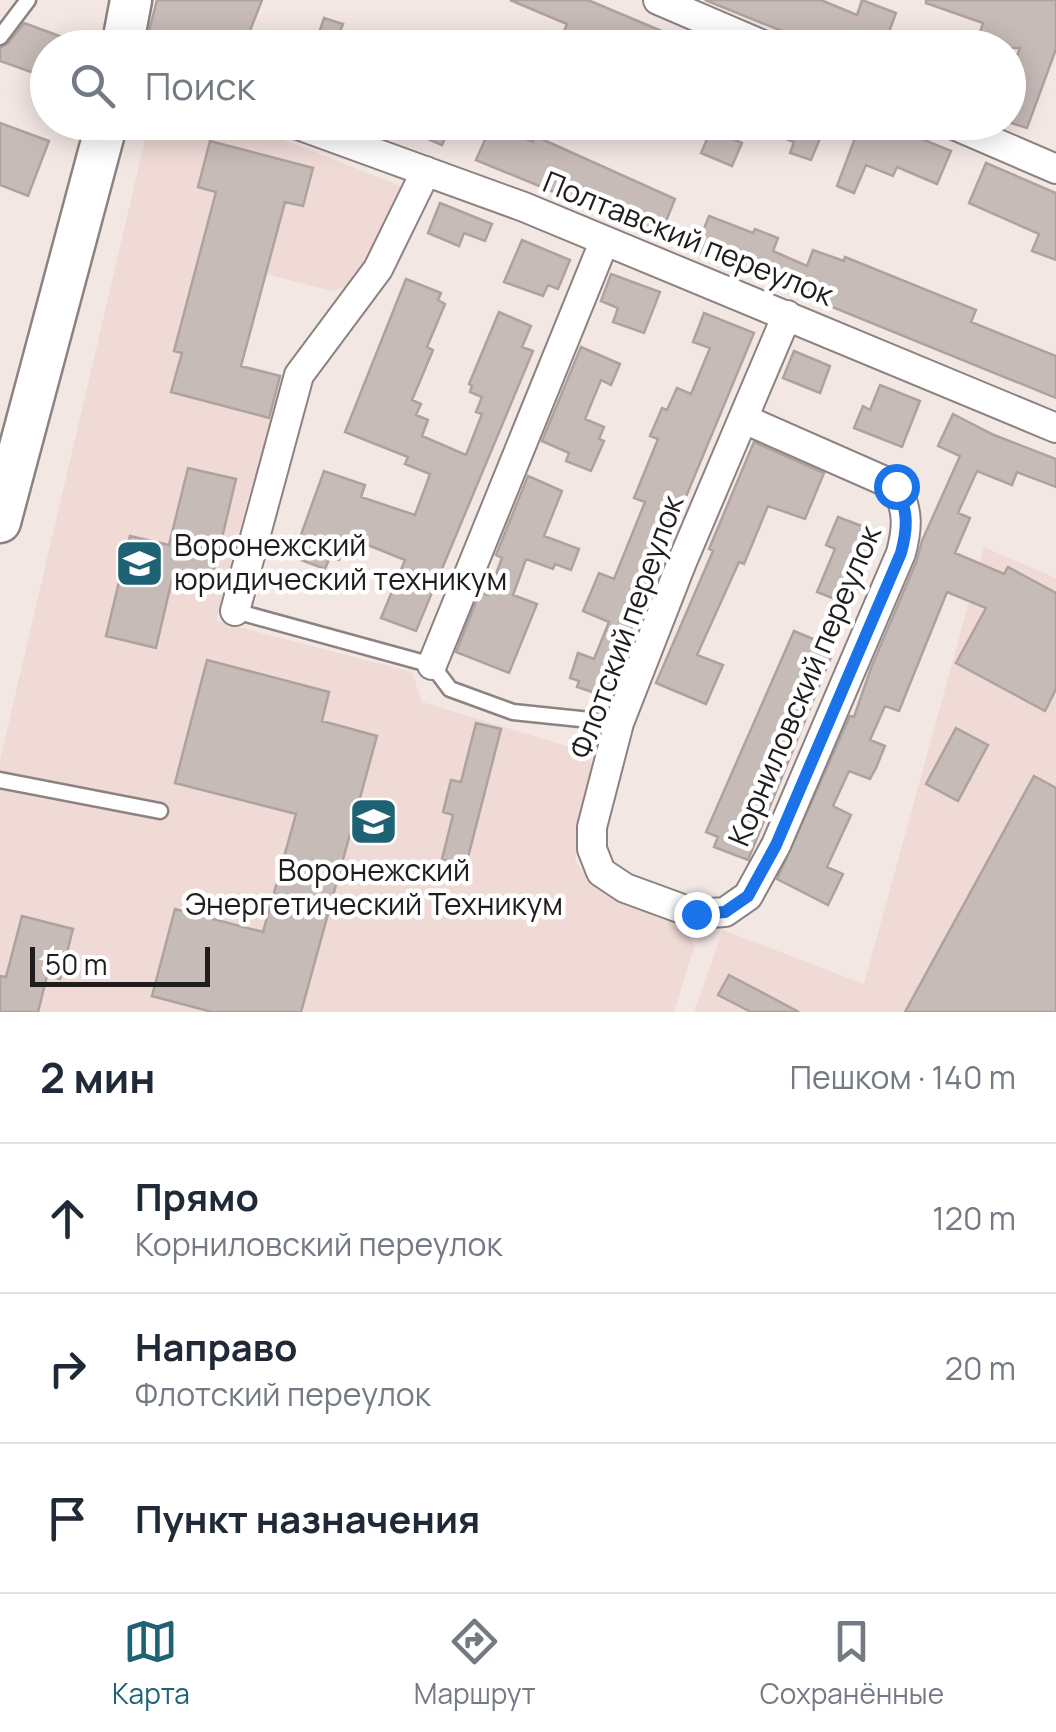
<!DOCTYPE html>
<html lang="ru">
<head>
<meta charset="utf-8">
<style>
  :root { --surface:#fff; --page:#f6f6f7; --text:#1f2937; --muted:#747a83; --line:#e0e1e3; --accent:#1e6274 }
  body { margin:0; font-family:Manrope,sans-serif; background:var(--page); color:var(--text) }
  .scale { position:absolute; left:30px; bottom:25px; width:180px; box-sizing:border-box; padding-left:10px; border:5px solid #211d1c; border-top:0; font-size:28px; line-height:35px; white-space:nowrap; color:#211d1c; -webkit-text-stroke:8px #fff; paint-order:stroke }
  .stop { position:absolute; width:30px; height:30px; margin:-22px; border:8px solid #1a73e8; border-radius:50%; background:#fff }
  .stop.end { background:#1a73e8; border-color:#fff; box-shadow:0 2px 10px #0008 }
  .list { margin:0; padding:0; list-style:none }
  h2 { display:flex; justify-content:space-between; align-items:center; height:130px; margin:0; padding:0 40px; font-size:42px }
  h2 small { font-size:32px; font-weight:400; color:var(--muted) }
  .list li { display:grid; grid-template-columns:65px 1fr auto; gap:30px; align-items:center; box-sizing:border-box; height:150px; padding:0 40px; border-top:2px solid var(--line) }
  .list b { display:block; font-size:38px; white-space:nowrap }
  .list p { margin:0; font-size:32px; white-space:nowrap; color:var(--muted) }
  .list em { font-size:32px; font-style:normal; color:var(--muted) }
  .icon { flex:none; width:55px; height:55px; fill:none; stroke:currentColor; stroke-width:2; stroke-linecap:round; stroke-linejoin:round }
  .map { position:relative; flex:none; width:1056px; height:1012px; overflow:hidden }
  .search { position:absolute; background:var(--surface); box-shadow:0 5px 25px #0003; left:30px; right:30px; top:30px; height:110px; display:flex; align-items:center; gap:25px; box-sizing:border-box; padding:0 35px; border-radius:55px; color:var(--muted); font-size:38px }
  .sheet { height:580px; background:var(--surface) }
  nav { display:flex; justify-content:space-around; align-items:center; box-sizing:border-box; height:140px; border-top:2px solid var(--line); background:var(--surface); font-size:28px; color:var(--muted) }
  nav a { display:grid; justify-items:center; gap:5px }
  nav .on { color:var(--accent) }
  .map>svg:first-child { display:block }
  .built { fill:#efdad6 }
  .building { fill:#c7bbb8; stroke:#aea2a0; stroke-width:2.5 }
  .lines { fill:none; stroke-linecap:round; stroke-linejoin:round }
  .service-casing { stroke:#8d8280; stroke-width:19 }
  .minor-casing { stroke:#8d8280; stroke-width:32 }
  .secondary-casing { stroke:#8d8280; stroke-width:45 }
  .service { stroke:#fff; stroke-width:14 }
  .minor { stroke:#fff; stroke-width:28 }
  .secondary { stroke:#fff; stroke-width:40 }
  .route { stroke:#1a73e8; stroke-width:12 }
  .labels { text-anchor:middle; stroke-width:9; stroke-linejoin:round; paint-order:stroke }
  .street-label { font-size:30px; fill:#211d1c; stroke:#fff }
  .poi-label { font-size:30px; fill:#211d1c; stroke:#fff; text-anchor:start }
</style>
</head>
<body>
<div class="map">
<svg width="1056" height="1012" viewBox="0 0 1056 1012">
  <rect width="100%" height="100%" fill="#f3e7e4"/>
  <!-- built -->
  <path class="built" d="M149 123H240L406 188 363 275 352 285 332 291 266 274 241 366 286 378 246 505 216 621 412 672 422 702 589 753 594 775 575 861 595 886 683 915 694 947 674 1012H0V760Z
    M984 547 1056 578V1012H694L723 930 864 984Z"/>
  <!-- building -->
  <path class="building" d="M157 0H262L249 33 283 48H195L149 31Z
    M510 0H588L702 48H576L579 41 563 34 567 24Z
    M705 0H821L857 15 862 0 896 13 883 48H824Z
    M926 0H1056V49L1027 128 1008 122V79L1020 48H975L983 23 926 3Z
    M324 18 343 24 333 48H314Z
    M24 23 84 45 83 48H48V78L0 61V48L8 43Z
    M389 122H452L442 145Z
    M794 122H827L811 160 790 153 794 142 788 140Z
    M861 122H881L951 151 937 184 897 167 893 176 866 165 854 193 837 186Z
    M0 123 49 141 28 196 0 185Z
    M492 124 533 142 535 136 675 199 660 236 476 160Z
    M711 130 742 143 732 166 701 153Z
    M210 141 313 168 303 206 285 202 241 366 280 376 269 418 171 392 182 353 174 351 216 192 198 187Z
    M986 163 1056 193V260L1032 251 1039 234 969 203Z
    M440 203 492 224 485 241 464 233 459 246 428 233Z
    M709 216 753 233 755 229 778 238 773 251 807 266 813 250 844 261 845 257 976 310 971 322 1056 356V398L695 251Z
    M522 240 570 260 558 289 548 285 543 296 504 282Z
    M611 274 660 292 644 333 613 322 618 308 601 301Z
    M406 279 441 293 438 300 445 304 427 347 433 350 412 400 421 404 416 415 428 420 422 436 466 455 482 414 476 412 482 397 470 392 472 386 469 384 499 312 531 326 522 347 533 351 416 631 381 618 405 560 348 537 339 560 330 557 325 569 293 557 324 471 365 485 361 497 415 515 430 474 405 464 408 457 345 432Z
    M704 313 754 333 680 511 677 510 663 546 667 547 615 666 618 667 607 697 577 687 579 681 570 678 578 653 594 659 609 622 583 611 599 573 614 579 645 502 634 498 658 439 650 436 662 408 667 410 677 388 691 394 710 348 693 342Z
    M581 347 620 364 611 385 601 380 585 419 604 427 599 439 604 441 591 471 566 461 569 453 542 441Z
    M794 351 830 366 820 393 783 378Z
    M880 385 920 401 902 447 854 428 863 406 870 410Z
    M953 414 994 435 1056 459V487L1017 472 1012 485 977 471 958 513 970 518 955 553 1004 574 1008 567 1056 593V689L1045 711 956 663 986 608 947 592 899 711 885 706 870 740 885 746 876 768 870 779 849 771 833 806 851 815 827 867 843 874 828 905 777 879 850 716 854 717 871 668 917 560 922 541 960 456 938 446Z
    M754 442 824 473 805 519 768 506 744 564 739 562 697 655 723 665 706 704 656 683 713 551 709 549Z
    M188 468 236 479 212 580 174 571 156 648 106 636 130 536 169 545Z
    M528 476 562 491 544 536 579 549 571 570 555 564 553 569 526 559 513 595 537 604 509 673 456 652 480 592 488 595 502 558 496 555Z
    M838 517 880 533 850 605 817 592 835 549 826 545Z
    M794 631 825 644 822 653 831 657 748 860 714 847 718 837 706 832Z
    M207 660 329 692 322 721 377 736 301 1012H212L152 996 175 909 263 932 296 814 175 783Z
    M476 723 501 729 466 865 442 859 453 815 443 812 451 780 461 782Z
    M956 728 988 745 958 801 926 784Z
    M1034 776 1056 788V1012H905Z
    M22 916 73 929 60 979 47 976 38 1012H0V976L6 977Z
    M729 975 799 1012H751L718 995Z"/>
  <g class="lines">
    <defs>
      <path id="service" d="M0 37 28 0
        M235 611 432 665 450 689 513 712 619 723
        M0 780 160 811"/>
      <path id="minor" d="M658 0 770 48
        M290 122 524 207 1056 428
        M947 122 1056 169
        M744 419 896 486C908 510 908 527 901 553L776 845 748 896 725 912 696 914 625 888 601 872 592 849V827L619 723 682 562 787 315
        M235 611 299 375 378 269 426 171
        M432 665 604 242"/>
      <path id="secondary" d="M122 48 131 0
        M0 522 107 122"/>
    </defs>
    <!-- service casing -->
    <use href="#service" class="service-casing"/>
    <!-- minor casing -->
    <use href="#minor" class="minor-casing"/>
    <!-- secondary casing -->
    <use href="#secondary" class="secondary-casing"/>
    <!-- service -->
    <use href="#service" class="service"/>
    <!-- minor -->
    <use href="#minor" class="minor"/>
    <!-- secondary -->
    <use href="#secondary" class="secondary"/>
  </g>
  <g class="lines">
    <!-- route -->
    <path class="route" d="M696 914 725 912 748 896 776 845 901 553C908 527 908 510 896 486"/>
  </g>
  <!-- icons -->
  <defs>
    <symbol id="university-square" viewBox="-11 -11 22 22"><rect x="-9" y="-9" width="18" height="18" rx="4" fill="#1e6274" stroke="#fff"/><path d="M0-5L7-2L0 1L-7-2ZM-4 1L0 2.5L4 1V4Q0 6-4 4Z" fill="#fff"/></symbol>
  </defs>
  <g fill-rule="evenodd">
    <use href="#university-square" x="112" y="536" width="55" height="55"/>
    <use href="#university-square" x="346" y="794" width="55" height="55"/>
  </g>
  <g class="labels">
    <!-- street labels -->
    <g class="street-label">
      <text transform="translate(688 239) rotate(22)" y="10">Полтавский переулок</text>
      <text transform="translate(627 627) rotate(-70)" y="10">Флотский переулок</text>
      <text transform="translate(805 686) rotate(-67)" y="10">Корниловский переулок</text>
    </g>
    <!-- poi labels -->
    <g class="poi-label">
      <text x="174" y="556">Воронежский<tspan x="174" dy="34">юридический техникум</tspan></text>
      <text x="374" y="881" text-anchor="middle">Воронежский<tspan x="374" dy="34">Энергетический Техникум</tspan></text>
    </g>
  </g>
</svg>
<div class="scale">50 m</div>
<div class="stop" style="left:896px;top:486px"></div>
<div class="stop end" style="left:696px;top:914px"></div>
<div class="search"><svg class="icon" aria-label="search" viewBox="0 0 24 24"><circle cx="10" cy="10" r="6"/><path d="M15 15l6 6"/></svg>Поиск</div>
</div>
<section class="sheet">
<h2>2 мин<small>Пешком · 140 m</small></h2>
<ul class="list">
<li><svg class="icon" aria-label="ahead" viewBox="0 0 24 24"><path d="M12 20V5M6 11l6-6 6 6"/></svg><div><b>Прямо</b><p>Корниловский переулок</p></div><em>120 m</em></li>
<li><svg class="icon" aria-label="right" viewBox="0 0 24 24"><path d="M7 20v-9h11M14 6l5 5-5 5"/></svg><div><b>Направо</b><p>Флотский переулок</p></div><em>20 m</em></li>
<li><svg class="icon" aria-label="arrive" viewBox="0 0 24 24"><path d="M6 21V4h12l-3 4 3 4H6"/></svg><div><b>Пункт назначения</b></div></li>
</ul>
</section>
<nav>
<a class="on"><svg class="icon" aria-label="map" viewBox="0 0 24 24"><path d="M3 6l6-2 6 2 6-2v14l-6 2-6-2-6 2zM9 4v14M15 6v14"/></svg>Карта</a>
<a><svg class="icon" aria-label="directions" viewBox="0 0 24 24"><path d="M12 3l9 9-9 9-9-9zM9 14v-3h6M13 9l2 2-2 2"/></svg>Маршрут</a>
<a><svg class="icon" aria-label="saved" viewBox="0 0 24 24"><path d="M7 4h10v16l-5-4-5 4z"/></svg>Сохранённые</a>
</nav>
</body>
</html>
